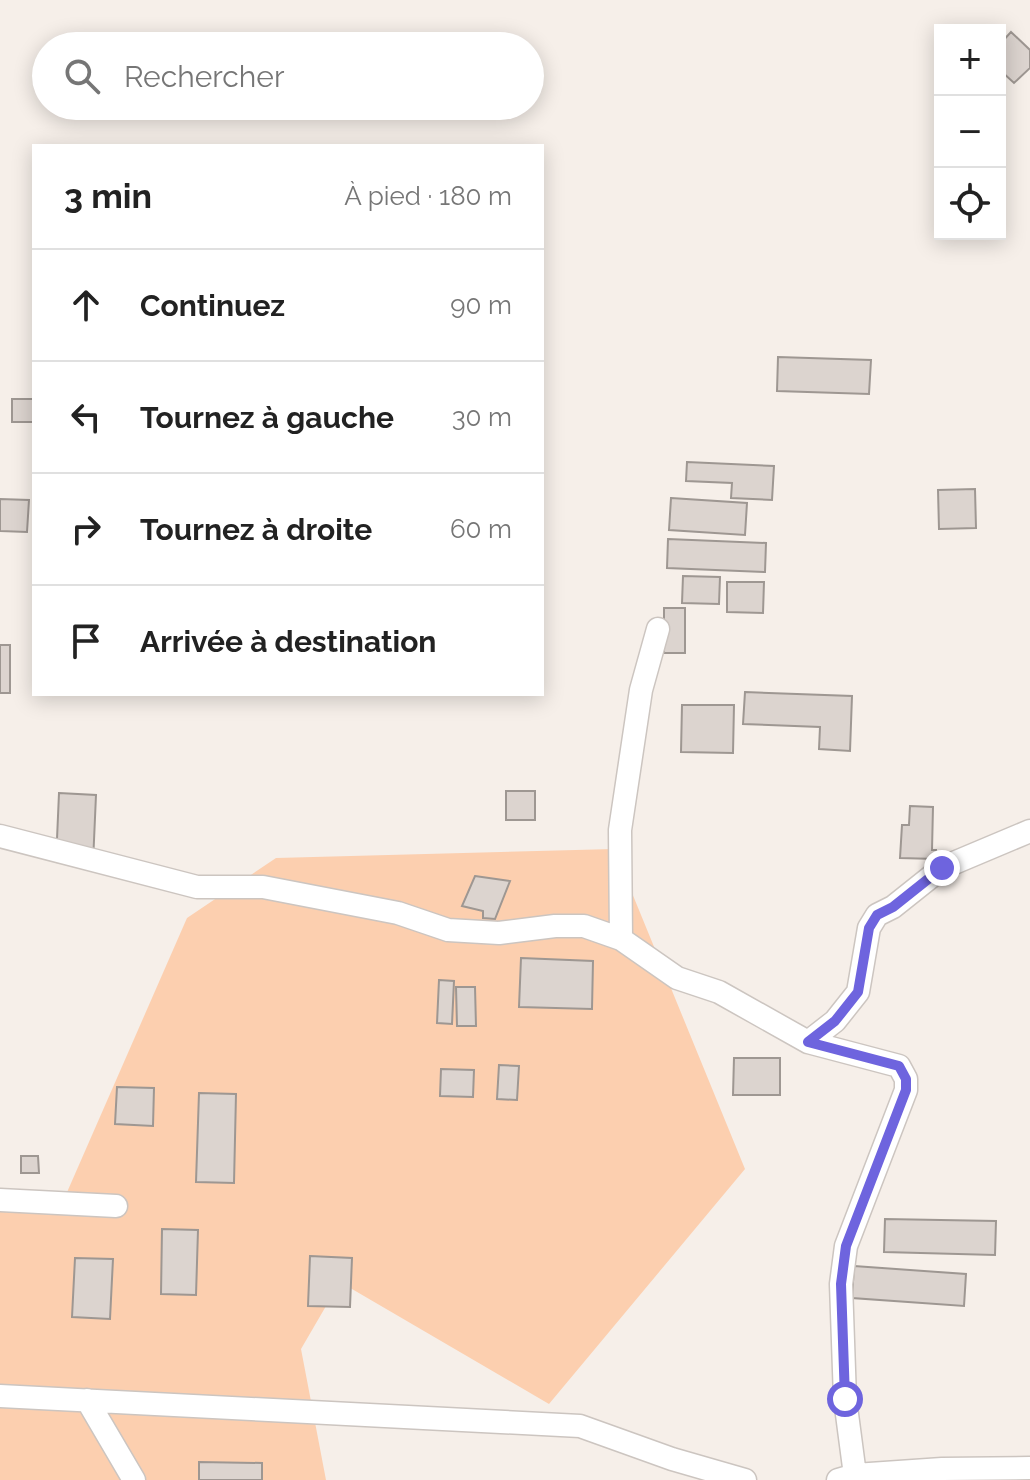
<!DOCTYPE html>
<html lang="fr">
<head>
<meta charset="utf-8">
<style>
  :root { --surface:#fff; --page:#f6f6f6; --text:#222; --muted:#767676; --line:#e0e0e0 }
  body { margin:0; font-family:Raleway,sans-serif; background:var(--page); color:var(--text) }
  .controls { position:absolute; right:24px; top:24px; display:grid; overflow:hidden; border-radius:0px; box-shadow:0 4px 20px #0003 }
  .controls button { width:72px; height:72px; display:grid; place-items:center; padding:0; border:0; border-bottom:2px solid var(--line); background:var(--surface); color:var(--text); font:40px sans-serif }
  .stop { position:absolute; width:24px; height:24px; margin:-18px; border:6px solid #6e64de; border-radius:50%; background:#fff }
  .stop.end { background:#6e64de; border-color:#fff; box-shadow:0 2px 8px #0008 }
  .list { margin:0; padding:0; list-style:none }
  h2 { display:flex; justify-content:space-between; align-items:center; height:104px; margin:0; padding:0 32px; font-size:34px }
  h2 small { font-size:26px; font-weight:400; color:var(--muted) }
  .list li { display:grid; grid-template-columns:52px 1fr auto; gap:24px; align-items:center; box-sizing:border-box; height:112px; padding:0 32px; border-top:2px solid var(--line) }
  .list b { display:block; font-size:30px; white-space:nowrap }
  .list em { font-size:26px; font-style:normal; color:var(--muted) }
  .icon { flex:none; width:44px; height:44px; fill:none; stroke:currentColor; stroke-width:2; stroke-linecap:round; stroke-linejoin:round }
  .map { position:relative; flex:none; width:1030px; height:1480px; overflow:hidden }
  .search { position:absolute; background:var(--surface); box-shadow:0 4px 20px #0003; left:32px; top:32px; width:512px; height:88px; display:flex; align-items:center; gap:20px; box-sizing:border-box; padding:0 28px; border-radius:44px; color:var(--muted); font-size:30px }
  .panel { position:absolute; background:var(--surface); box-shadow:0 4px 20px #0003; left:32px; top:144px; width:512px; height:552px; border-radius:0px }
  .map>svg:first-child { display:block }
  .green { fill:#fccfaf }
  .building { fill:#dcd4cf; stroke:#9e9792; stroke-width:2 }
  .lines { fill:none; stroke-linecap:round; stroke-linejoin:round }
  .street-casing { stroke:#ccc5c0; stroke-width:25 }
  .street { stroke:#fff; stroke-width:22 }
  .route { stroke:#6e64de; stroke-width:10 }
</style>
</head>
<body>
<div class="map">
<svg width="1030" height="1480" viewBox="0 0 1030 1480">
  <rect width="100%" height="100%" fill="#f6efe9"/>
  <!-- green -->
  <path class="green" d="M614 849 745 1169 549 1404 340 1282 301 1349 326 1480H0V1201L61 1206 187 918 276 858Z"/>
  <!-- building -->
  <path class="building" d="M1011 32 1030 50V68L1014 83 1000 70V44Z
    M778 357 871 360 869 394 777 391Z
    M12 399H34V422H12Z
    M687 462 774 466 772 500 731 498 732 483 686 481Z
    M975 489 976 528 939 529 938 490Z
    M671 498 747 503 745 535 669 530Z
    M0 499 29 500 27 532 0 531Z
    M668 539 766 543 765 572 667 568Z
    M683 576 720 577 719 604 682 603Z
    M727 582H764L763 613 727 612Z
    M664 608H685V653H664Z
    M0 645H10V693H0Z
    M745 692 852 696 850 751 819 749 820 727 743 724Z
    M682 705H734L733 753 681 752Z
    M506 791H535V820H506Z
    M59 793 96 795 93 863 56 862Z
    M910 806 933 807 932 850H936V859L900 858 902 825H909Z
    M475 876 510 881 495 919 483 918V911L462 906Z
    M521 958 593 961 592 1009 519 1007Z
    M439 980 454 981 452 1024 437 1023Z
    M456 987H475L476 1026H457Z
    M734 1058H780V1095H733Z
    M499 1065 519 1066 517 1100 497 1099Z
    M441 1069 474 1070 473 1097 440 1096Z
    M117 1087 154 1088 153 1126 115 1124Z
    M199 1093 236 1094 234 1183 196 1182Z
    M21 1156H38L39 1173H21Z
    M885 1219 996 1221 995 1255 884 1252Z
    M162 1229 198 1230 196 1295 161 1294Z
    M310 1256 352 1258 350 1307 308 1306Z
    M75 1258 113 1259 110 1319 72 1317Z
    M854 1266 966 1274 964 1306 852 1298Z
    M199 1462 262 1463V1480H199Z"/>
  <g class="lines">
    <defs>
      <path id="street" d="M0 836 197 887H263L398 913 448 930 499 933 555 926H584L621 939 677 978 719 992 808 1042 899 1066 906 1079V1090L846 1246 841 1284 845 1399 855 1475
        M621 939 620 830 641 690 658 629
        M808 1042 835 1021 858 992 869 928 877 915 893 907 942 868 1030 831
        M0 1200 116 1206
        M0 1396 580 1426 672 1459 745 1480
        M87 1400 134 1480
        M838 1480 855 1475 942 1469 1030 1468"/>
    </defs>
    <!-- street casing -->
    <use href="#street" class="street-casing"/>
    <!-- street -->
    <use href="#street" class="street"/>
  </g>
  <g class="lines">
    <!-- route -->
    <path class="route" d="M845 1399 841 1284 846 1246 906 1090V1079L899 1066 808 1042 835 1021 858 992 869 928 877 915 893 907 942 868"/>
  </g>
</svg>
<div class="controls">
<button>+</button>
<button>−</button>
<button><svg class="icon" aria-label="locate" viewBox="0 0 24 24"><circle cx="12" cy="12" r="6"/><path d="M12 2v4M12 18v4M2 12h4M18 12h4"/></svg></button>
</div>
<div class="stop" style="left:845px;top:1399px"></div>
<div class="stop end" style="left:942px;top:868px"></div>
<div class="search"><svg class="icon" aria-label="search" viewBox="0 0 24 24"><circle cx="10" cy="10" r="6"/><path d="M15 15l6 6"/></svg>Rechercher</div>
<section class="panel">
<h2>3 min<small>À pied · 180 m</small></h2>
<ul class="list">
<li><svg class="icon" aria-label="ahead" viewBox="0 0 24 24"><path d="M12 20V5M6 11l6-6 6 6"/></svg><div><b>Continuez</b></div><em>90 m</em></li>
<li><svg class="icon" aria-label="left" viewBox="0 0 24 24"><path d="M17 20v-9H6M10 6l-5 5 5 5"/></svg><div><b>Tournez à gauche</b></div><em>30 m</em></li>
<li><svg class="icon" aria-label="right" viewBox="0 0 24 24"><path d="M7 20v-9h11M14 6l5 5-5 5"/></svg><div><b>Tournez à droite</b></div><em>60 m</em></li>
<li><svg class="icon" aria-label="arrive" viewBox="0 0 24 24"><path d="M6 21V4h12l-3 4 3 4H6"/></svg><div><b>Arrivée à destination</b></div></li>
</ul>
</section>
</div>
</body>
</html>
